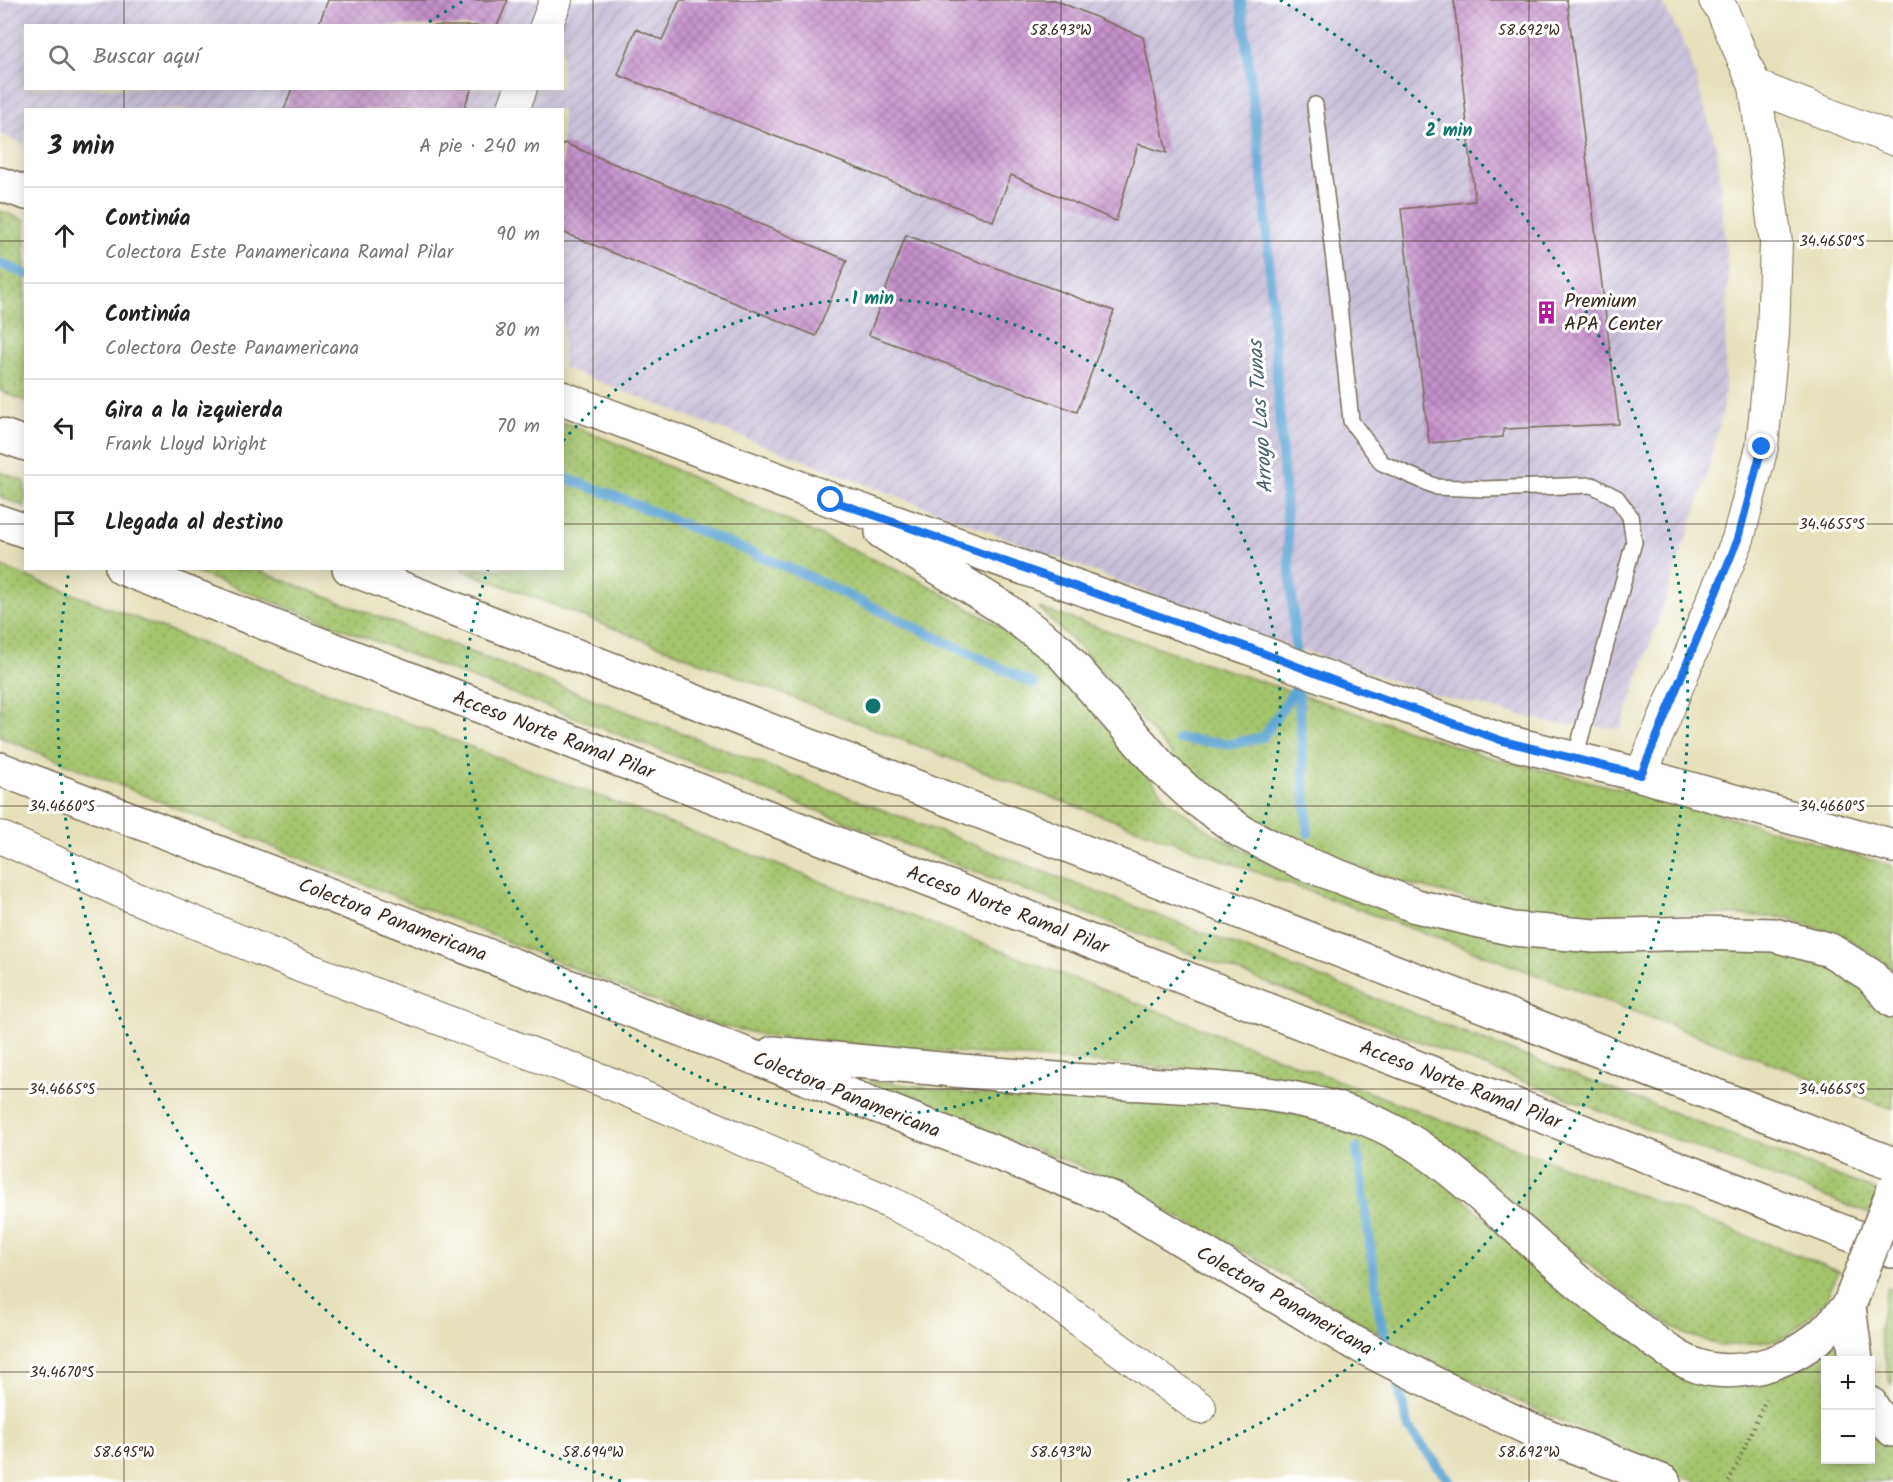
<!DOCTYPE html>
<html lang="es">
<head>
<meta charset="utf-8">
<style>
  :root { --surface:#fff; --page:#f6f6f6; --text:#222; --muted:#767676; --line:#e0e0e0 }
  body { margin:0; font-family:Kalam,sans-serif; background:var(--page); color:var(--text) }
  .controls { position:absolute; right:18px; bottom:18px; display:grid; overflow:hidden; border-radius:0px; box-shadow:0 3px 15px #0003 }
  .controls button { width:54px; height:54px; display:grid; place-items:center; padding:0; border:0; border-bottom:2px solid var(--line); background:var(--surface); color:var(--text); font:30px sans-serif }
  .stop { position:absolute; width:18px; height:18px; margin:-14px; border:4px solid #1a73e8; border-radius:50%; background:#fff }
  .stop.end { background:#1a73e8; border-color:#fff; box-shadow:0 2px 6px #0008 }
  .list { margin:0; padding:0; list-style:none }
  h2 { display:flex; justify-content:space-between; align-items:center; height:78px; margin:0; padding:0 24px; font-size:26px }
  h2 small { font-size:20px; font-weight:400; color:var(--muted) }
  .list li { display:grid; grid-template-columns:39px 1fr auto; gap:18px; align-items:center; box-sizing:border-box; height:96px; padding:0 24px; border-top:2px solid var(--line) }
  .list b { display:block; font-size:22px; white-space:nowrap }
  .list p { margin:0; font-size:20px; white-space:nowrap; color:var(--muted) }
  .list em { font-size:20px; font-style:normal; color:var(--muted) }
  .icon { flex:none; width:33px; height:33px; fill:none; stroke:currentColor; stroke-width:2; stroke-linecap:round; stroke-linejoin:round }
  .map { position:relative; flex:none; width:1893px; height:1482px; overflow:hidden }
  .search { position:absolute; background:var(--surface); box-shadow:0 3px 15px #0003; left:24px; top:24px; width:540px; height:66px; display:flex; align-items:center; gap:15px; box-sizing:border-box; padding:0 21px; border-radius:0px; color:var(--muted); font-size:22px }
  .panel { position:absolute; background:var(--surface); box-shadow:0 3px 15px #0003; left:24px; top:108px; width:540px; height:462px; border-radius:0px }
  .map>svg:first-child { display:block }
  .industrial { fill:url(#industrial-furrows); fill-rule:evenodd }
  .grass { fill:url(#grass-dots); stroke:#707745; stroke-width:1.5 }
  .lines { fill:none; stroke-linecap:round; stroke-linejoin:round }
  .stream { stroke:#5ca4d3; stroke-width:10 }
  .building { fill:url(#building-cross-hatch) }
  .service-casing { stroke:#776a55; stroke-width:18 }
  .minor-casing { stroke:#776a55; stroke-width:34 }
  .tertiary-casing { stroke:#776a55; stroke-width:36 }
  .motorway-casing { stroke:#776a55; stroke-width:36 }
  .path { stroke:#776a55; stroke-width:4; stroke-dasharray:1.5 4.5; stroke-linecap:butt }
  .service { stroke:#fff; stroke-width:15 }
  .minor { stroke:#fff; stroke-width:32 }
  .tertiary { stroke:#fff; stroke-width:33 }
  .motorway { stroke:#fff; stroke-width:33 }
  .tertiary-bridge-casing { stroke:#776a55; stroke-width:36; stroke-linecap:butt }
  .tertiary-bridge { stroke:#fff; stroke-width:33 }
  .route { stroke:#1a73e8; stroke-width:8 }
  .ticks { fill:none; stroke:#3b2a1e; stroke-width:1.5; stroke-opacity:0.45 }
  .ring { fill:none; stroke:#0f766e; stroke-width:3; stroke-dasharray:3 6 }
  .labels { text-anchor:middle; stroke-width:6; stroke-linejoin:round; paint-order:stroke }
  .poi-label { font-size:20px; fill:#3b2a1e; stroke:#fff; text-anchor:start }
  .street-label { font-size:20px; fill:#3b2a1e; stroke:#fff }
  .water-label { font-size:21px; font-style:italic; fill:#4a616f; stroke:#fff }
  .ticks-label { font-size:15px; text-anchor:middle; fill:#3b2a1e; stroke:#fff; stroke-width:6; stroke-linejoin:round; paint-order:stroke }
  .centre { fill:#0f766e; stroke:#fff; stroke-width:3 }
  .ring-label { font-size:18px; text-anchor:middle; font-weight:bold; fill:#0f766e; stroke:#fff; stroke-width:6; stroke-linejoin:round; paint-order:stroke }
</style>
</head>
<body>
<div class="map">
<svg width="1893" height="1482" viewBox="0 0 1893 1482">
  <defs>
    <pattern id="industrial-furrows" width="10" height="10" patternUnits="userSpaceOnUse" patternTransform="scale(1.5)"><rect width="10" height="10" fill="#c8bfd8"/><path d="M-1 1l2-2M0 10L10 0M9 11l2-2" fill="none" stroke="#ada4b9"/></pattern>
    <pattern id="grass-dots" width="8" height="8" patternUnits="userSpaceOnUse" patternTransform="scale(1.5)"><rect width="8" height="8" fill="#a4c46c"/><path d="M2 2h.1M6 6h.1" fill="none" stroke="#879f58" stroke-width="1.8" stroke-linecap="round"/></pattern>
    <pattern id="building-cross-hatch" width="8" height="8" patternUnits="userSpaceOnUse" patternTransform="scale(1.5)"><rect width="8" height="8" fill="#c491ca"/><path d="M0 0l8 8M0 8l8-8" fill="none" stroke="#a077a3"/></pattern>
  </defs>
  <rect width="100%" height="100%" fill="#fff"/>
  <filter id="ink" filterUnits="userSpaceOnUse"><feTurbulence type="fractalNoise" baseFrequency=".0167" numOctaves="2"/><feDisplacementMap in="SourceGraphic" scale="12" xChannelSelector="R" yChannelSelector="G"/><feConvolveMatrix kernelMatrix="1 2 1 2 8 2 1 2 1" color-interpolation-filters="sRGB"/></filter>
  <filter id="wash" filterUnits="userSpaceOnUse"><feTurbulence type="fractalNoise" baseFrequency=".008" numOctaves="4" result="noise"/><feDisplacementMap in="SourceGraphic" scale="24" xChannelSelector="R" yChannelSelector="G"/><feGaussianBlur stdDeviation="1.35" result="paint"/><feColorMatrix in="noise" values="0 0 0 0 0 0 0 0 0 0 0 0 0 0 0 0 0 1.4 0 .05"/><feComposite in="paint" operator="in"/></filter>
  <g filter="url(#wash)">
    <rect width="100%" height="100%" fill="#e6e0bb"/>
    <!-- industrial -->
    <path class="industrial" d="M0 0H1661L1687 49 1717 149 1728 274 1724 407 1703 489 1621 729 1552 723 1432 694 1264 637 563 368 562 110H26L25 145 0 134ZM26 26H562V88H26Z"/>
    <!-- grass -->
    <path class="grass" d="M0 211 25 220V401L0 391Z
      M563 422 625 447 919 580 1019 637 1056 672 1126 748 1168 801 1216 835 1260 859 1354 898 1759 944 1804 955 1849 977 1884 1003 1893 1018V1109L1481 954 1042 794 460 569 562 568Z
      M0 472 25 481V507L0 497Z
      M0 566 1392 1101 1839 1271 1825 1301 1786 1337 1766 1342 1721 1346 1685 1334 1643 1308 1428 1134 1377 1105 1307 1086 1213 1071 860 1045 768 1036 712 1024 0 737Z
      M187 569H254L1893 1197V1223Z
      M1039 608 1492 758 1698 808 1893 866V969L1849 939 1787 918 1725 914 1582 915 1492 905 1401 882 1292 842 1251 820 1174 758 1093 661Z
      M869 1080 965 1093 1251 1106 1313 1118 1385 1140 1435 1175 1619 1333 1751 1382 1842 1341 1846 1360H1826V1460H1870L1871 1418 1893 1445V1482H1697L1683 1477 1402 1348 1256 1258 1076 1164 893 1098Z
      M1887 1288 1893 1290V1385L1890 1381 1879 1330Z"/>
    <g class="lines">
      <!-- stream -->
      <path class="stream" d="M1241 0 1265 202 1308 833
        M0 263 26 274
        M562 477 612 495 803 574 1034 684
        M1178 739 1232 744 1263 737 1298 685
        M1357 1149 1380 1317 1390 1354
        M1394 1369 1409 1429 1450 1482"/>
    </g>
    <g id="blocks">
      <!-- building -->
      <path class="building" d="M328 0H508L497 26H318Z
        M680 0H1055L1143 37 1167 153 1138 144 1116 221 1011 175 993 221 618 75 636 29 662 40Z
        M1454 0H1567L1619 424 1503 429V437L1429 443 1401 209 1475 201Z
        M292 88H472L463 110H284Z
        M564 143 847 260 816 336 562 232V147Z
        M906 235 1114 311 1077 412 869 335Z"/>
    </g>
  </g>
  <g filter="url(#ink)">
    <use href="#blocks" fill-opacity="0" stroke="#776a55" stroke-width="1.5"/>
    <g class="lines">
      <defs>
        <path id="service" d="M1315 105 1336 277 1351 421 1382 463 1437 487 1485 489 1592 485 1617 498 1630 516 1634 542 1575 758"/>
        <path id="minor" d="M546 26 556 0
          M1755 86 1893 139
          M513 110 521 88
          M1641 775 1738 539 1762 447 1773 334 1776 242 1755 86 1722 10 1715 0
          M0 837 124 893 300 966 612 1084 891 1203 943 1228 1002 1264 1200 1408"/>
        <path id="tertiary" d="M0 184 26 193
          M562 398 832 500 1250 648 1343 684 1503 741 1641 775 1893 846
          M882 532 1003 608 1060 651 1161 767 1196 799 1242 832 1301 862 1416 906 1513 929 1595 936 1695 933 1774 935 1830 950 1870 975 1893 1001
          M0 769 735 1050 1116 1200 1349 1340 1437 1385 1530 1429 1664 1482
          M773 1053C878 1063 982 1074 1087 1081 1180 1087 1276 1085 1364 1118 1415 1137 1456 1174 1496 1209 1542 1250 1587 1293 1637 1328 1660 1345 1685 1367 1715 1370 1752 1374 1792 1360 1820 1336 1830 1327 1839 1316 1849 1306
          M1853 1295 1849 1306 1856 1360
          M1870 1403 1875 1412 1893 1430"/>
        <path id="motorway" d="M0 435 26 444
          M0 522 26 531
          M122 568 1893 1251
          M349 568 1893 1164"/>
      </defs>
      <!-- service casing -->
      <use href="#service" class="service-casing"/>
      <!-- minor casing -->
      <use href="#minor" class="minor-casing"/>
      <!-- tertiary casing -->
      <use href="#tertiary" class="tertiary-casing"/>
      <!-- motorway casing -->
      <use href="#motorway" class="motorway-casing"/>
      <!-- path -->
      <path class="path" d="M1729 1482 1766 1399"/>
      <!-- service -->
      <use href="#service" class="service"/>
      <!-- minor -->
      <use href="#minor" class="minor"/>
      <!-- tertiary -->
      <use href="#tertiary" class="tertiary"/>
      <!-- motorway -->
      <use href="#motorway" class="motorway"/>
      <defs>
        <path id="tertiary-bridge" d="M1853 1295 1893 1191"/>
      </defs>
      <!-- tertiary-bridge casing -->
      <use href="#tertiary-bridge" class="tertiary-bridge-casing"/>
      <!-- tertiary-bridge -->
      <use href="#tertiary-bridge" class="tertiary-bridge"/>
    </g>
  </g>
  <g class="lines" filter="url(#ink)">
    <!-- route -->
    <path class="route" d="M831 500 1250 648 1343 684 1503 741 1641 775 1738 539 1762 447"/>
  </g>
  <!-- ticks -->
  <path class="ticks" d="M124 0V26M593 0V1482M1061 0V1482M1529 0V1482M124 88V110M0 241H26M562 241H1893M0 524H26M562 524H1893M124 568V1482M0 806H1893M0 1089H1893M0 1372H1826M1870 1372H1893"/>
  <!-- distance rings -->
  <g class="ring">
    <path d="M563 441A408 408 0 1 1 488 570"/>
    <path d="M621 1481A815 815 0 0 1 69 571M429 22A815 815 0 0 1 465 0M1280 0A815 815 0 0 1 1125 1481"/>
  </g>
  <!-- icons -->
  <defs>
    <symbol id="building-bare" viewBox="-9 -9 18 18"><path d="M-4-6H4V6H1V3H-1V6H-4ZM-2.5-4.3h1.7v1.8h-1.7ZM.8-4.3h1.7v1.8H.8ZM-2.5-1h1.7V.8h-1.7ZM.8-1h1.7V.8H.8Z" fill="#b5179e" stroke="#fff" stroke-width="2.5" paint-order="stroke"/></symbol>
  </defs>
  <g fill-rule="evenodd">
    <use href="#building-bare" x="1530" y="296" width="33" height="33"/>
  </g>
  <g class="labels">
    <!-- poi labels -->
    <g class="poi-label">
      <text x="1564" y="307">Premium<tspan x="1564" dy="23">APA Center</tspan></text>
    </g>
    <!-- street labels -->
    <g class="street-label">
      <text transform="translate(554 734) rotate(21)" y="7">Acceso Norte Ramal Pilar</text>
      <text transform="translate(1008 909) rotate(21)" y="7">Acceso Norte Ramal Pilar</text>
      <text transform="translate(393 919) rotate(21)" y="7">Colectora Panamericana</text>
      <text transform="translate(1461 1084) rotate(21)" y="7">Acceso Norte Ramal Pilar</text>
      <text transform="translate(847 1094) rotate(22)" y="7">Colectora Panamericana</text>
      <text transform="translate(1285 1300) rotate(30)" y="7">Colectora Panamericana</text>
    </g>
    <!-- water labels -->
    <g class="water-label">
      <text transform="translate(1260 417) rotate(-94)" y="7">Arroyo Las Tunas</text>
    </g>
  </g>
  <g class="ticks-label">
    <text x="1061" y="35">58.693°W</text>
    <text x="1529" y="35">58.692°W</text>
    <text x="1832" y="246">34.4650°S</text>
    <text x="1832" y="529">34.4655°S</text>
    <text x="62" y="811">34.4660°S</text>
    <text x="1832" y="811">34.4660°S</text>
    <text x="62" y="1094">34.4665°S</text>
    <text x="1832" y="1094">34.4665°S</text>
    <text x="62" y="1377">34.4670°S</text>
    <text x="124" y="1457">58.695°W</text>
    <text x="593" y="1457">58.694°W</text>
    <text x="1061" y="1457">58.693°W</text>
    <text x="1529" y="1457">58.692°W</text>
  </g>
  <circle cx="873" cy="706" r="9" class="centre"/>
  <g class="ring-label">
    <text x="1449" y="136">2 min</text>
    <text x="873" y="304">1 min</text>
  </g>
</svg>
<div class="controls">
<button>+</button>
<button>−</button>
</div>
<div class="stop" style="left:831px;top:500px"></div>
<div class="stop end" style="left:1762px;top:447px"></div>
<div class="search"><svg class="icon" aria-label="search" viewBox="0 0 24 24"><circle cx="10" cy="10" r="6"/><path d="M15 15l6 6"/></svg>Buscar aquí</div>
<section class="panel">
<h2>3 min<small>A pie · 240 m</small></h2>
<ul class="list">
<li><svg class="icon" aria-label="ahead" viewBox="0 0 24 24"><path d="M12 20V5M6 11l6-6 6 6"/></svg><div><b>Continúa</b><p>Colectora Este Panamericana Ramal Pilar</p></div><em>90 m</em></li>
<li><svg class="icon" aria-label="ahead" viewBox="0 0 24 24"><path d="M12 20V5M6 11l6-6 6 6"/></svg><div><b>Continúa</b><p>Colectora Oeste Panamericana</p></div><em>80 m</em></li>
<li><svg class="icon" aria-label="left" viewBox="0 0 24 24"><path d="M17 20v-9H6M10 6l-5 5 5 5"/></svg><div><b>Gira a la izquierda</b><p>Frank Lloyd Wright</p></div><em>70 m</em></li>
<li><svg class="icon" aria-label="arrive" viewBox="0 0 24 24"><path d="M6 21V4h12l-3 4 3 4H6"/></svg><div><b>Llegada al destino</b></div></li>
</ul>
</section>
</div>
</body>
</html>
